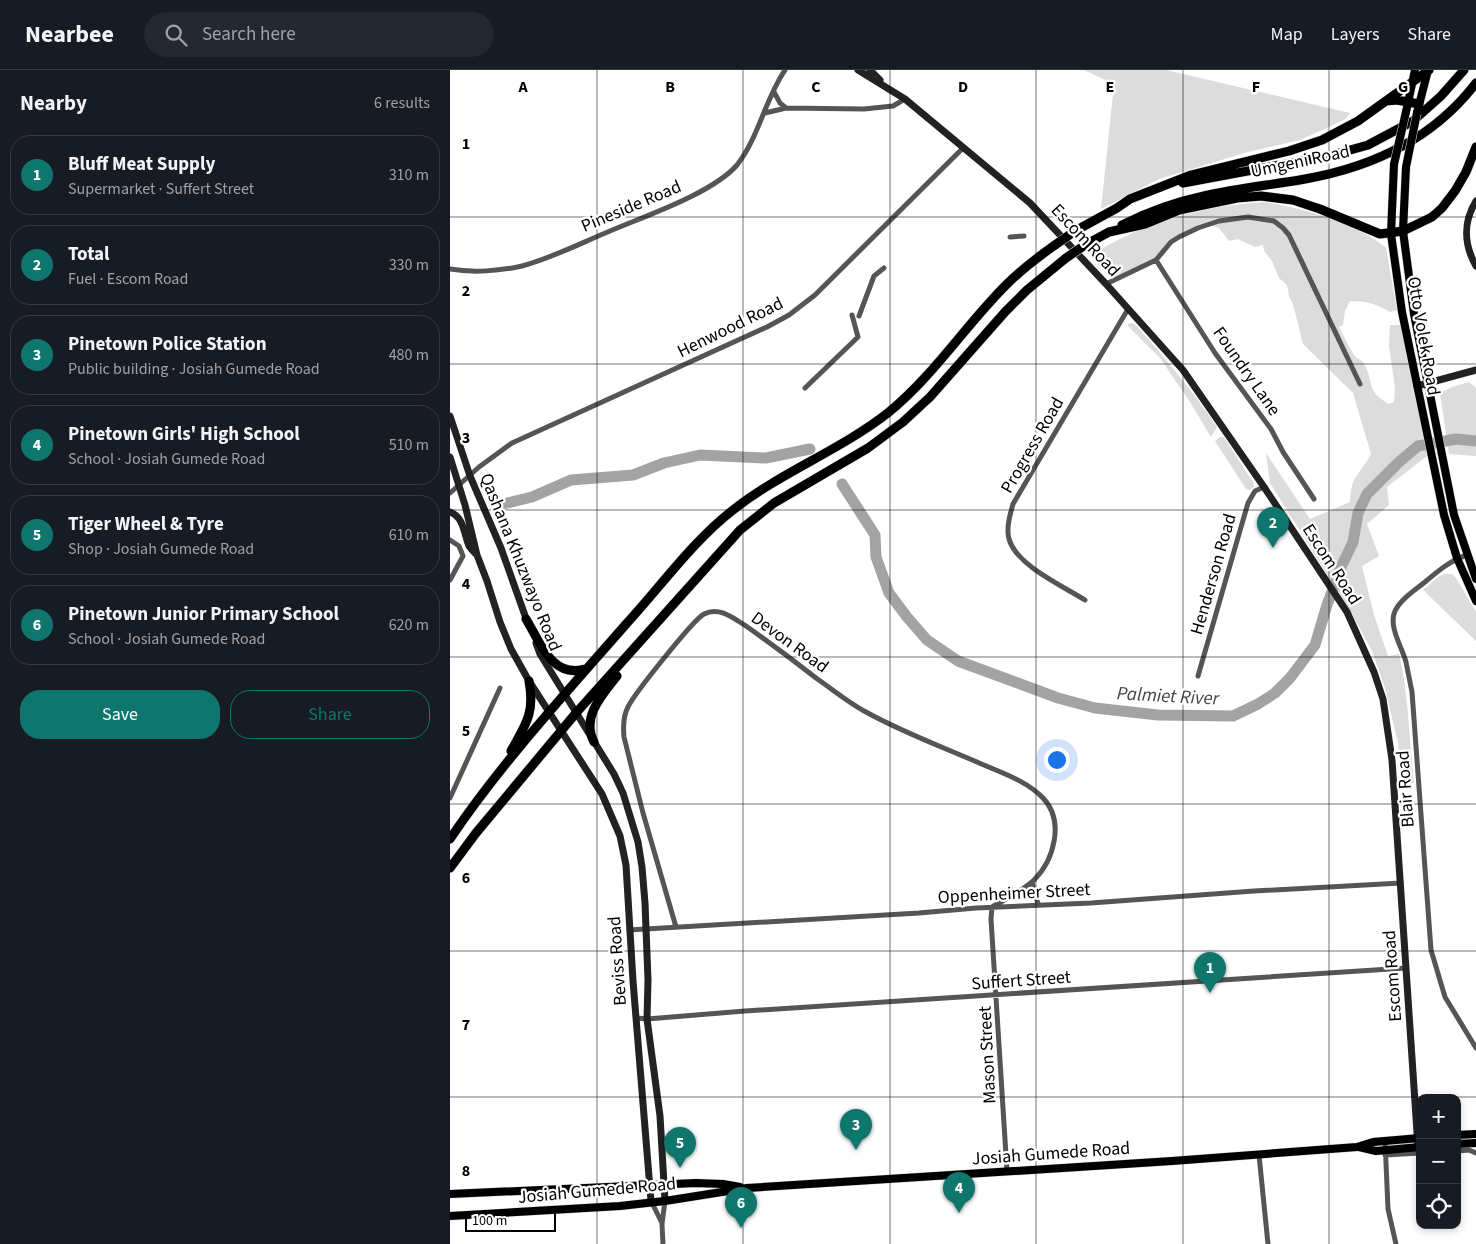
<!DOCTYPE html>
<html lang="en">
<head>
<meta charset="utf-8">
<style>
  :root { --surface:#171b24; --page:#242831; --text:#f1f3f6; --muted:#9ea1a6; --line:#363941; --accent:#0f766e }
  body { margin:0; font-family:"Source Sans 3",sans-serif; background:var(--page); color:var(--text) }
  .controls { position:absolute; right:15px; bottom:15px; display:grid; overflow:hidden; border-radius:10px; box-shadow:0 2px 8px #0003 }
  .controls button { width:45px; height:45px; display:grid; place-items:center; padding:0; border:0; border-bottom:1px solid var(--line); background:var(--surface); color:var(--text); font:25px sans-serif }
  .scale { position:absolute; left:15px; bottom:12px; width:91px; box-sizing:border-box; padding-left:5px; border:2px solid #000; border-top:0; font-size:14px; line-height:18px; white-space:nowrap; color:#000; -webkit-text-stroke:4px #fff; paint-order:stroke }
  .you { position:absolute; left:606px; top:689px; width:18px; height:18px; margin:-12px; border:4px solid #fff; border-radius:50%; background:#1a73e8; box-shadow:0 0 0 8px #1a73e833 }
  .badge { display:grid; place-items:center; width:32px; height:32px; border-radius:50%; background:var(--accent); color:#fff; font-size:16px; font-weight:700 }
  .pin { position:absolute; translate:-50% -41px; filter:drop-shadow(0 1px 2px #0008) }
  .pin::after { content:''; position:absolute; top:26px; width:18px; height:15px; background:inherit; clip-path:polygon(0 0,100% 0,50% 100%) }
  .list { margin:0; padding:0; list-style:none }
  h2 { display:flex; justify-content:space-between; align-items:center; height:65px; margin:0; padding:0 20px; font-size:21px }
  h2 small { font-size:16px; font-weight:400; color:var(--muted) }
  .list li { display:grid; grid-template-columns:32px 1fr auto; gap:15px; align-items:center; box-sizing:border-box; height:80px; margin:0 10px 10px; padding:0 10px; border:1px solid var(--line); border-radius:20px }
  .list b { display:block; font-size:19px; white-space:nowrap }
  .list p { margin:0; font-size:16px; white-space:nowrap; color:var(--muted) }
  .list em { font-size:16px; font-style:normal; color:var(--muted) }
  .actions { display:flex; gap:10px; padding:15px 20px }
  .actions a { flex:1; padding:11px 0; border:1px solid var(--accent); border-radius:20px; text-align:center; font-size:18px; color:var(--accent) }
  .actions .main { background:var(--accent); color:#fff }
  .icon { flex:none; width:28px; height:28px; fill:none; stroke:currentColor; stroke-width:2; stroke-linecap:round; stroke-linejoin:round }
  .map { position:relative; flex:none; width:1026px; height:1174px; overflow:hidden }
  header { display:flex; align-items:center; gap:30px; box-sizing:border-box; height:70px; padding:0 25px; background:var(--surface); border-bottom:1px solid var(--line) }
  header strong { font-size:24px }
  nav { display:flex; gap:28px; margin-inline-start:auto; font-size:18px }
  .search { width:350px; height:45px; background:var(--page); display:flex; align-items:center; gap:12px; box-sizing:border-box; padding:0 18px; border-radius:28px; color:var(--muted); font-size:19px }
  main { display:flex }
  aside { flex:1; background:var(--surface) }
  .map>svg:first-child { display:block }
  .green { fill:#dcdcdc }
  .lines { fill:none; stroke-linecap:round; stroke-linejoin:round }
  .river { stroke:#a3a3a3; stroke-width:11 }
  .primary-casing { stroke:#dbdbdb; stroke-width:9 }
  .highway-casing { stroke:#dbdbdb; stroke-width:10 }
  .street { stroke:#555; stroke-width:5 }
  .secondary { stroke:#222; stroke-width:7 }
  .primary { stroke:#000; stroke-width:8 }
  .highway { stroke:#000; stroke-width:9 }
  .primary-bridge-casing { stroke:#dbdbdb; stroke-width:9; stroke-linecap:butt }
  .highway-bridge-casing { stroke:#dbdbdb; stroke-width:10; stroke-linecap:butt }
  .primary-bridge { stroke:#000; stroke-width:8 }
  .highway-bridge { stroke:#000; stroke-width:9 }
  .grid { fill:none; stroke:#000; stroke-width:1; stroke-opacity:0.55 }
  .labels { text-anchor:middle; stroke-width:4.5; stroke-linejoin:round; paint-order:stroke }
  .street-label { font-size:18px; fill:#000; stroke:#fff }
  .water-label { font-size:19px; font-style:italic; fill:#444; stroke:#fff }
  .grid-label { font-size:16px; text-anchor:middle; font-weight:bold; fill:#000; stroke:#fff; stroke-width:4.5; stroke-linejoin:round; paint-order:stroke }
</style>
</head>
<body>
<header>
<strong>Nearbee</strong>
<div class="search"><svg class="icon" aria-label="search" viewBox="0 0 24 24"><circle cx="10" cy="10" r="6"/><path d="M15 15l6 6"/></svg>Search here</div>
<nav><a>Map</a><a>Layers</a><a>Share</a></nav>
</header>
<main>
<aside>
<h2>Nearby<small>6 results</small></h2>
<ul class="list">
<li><span class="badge">1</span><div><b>Bluff Meat Supply</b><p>Supermarket · Suffert Street</p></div><em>310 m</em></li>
<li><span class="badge">2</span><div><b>Total</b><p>Fuel · Escom Road</p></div><em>330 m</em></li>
<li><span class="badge">3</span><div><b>Pinetown Police Station</b><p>Public building · Josiah Gumede Road</p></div><em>480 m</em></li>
<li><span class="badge">4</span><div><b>Pinetown Girls' High School</b><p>School · Josiah Gumede Road</p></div><em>510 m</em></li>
<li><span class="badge">5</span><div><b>Tiger Wheel &amp; Tyre</b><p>Shop · Josiah Gumede Road</p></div><em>610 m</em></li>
<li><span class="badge">6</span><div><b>Pinetown Junior Primary School</b><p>School · Josiah Gumede Road</p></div><em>620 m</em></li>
</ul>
<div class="actions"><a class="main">Save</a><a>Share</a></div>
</aside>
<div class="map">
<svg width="1026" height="1174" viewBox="0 0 1026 1174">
  <rect width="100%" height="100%" fill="#fff"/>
  <!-- green -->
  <path class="green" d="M634 0H716L900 43 896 49 850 70 798 82 709 109 651 139 664 14Z
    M814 132C851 138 906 152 936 178L947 240 940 242C927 234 916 231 900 231L895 241 893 255 889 257C894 266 898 276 904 285 906 288 910 289 913 292 925 312 915 321 939 334L944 332 945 318 939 276 940 255H951L977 386 937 417 939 435 917 454 929 486 912 496 924 545 938 586 949 584C959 626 959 670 964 713L952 714 948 673 935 618 922 581 902 544 820 413 816 383 860 449 900 432C901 405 909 406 921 384L903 323 853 274 843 234 839 226 837 215 829 208 822 191 814 181 813 175 805 177 788 169 779 171 769 158 758 154 729 167 711 185 677 205 659 207 641 186C691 152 754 136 814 132Z
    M681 253 685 254C716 289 741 319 767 357L761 367 740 332 710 288 678 256V254Z
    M1019 312 1026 318V386L999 384 990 323 1002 317Z
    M770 367H774L803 412 804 416 800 420 796 419 765 371Z
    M995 504H1002L1006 508 1026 542V571L973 520 989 506Z"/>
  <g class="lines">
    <!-- river -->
    <path class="river" d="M392 414 425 465 426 487 439 523 457 547 477 570 508 591 608 628 645 638 708 645 783 646 808 634 825 623 840 608 865 575 877 535 892 495 903 472 908 443 917 424 949 392 968 376 1006 369 1026 371
      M49 435 82 427 121 410 183 405 214 393 250 385 316 388 360 379"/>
    <defs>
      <path id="primary" d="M956 42 965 0
        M967 43 978 0
        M944 94 941 164 952 242 994 445 1007 488 1026 531
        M956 97 953 161 964 244 1004 445 1026 509
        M1007 1065 1026 1064
        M1007 1074 1026 1073
        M909 1077 926 1081 970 1077
        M0 1124 246 1113 273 1114 290 1117
        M0 1146 170 1136 215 1131 297 1118 722 1091 907 1077 923 1072 970 1068"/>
      <path id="highway" d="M936 31 947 30 969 34
        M733 113 879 86 918 75 963 51 991 26 1014 0
        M672 155C698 142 726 132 754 126 788 118 822 115 855 109 923 97 984 68 1026 13
        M625 161 667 138 680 129 741 105 839 81 872 70 908 51 979 0
        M635 175 659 162 695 154 729 140 787 128 811 126 843 130 870 139 930 164 953 161 982 147 992 138 1005 121 1016 102 1026 77
        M76 549C90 572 102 609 135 599
        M144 672C131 647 152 625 167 606
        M61 681C76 654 85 643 79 611
        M0 769C52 692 116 623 177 553 211 516 243 471 283 440 331 402 391 380 439 342 484 305 515 256 556 215 571 200 588 187 605 175
        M0 798 26 763 126 643 290 460 324 433 418 378 453 352 480 327 555 242 577 220 616 188"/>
    </defs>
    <!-- primary casing -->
    <use href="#primary" class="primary-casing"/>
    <!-- highway casing -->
    <use href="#highway" class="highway-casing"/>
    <!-- street -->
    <path class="street" d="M324 22 330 33 336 38 414 39 443 36 455 29
      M315 43 336 38
      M560 167 574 166
      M706 190 765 283 821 359 833 382 864 429
      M0 199C22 203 50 201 72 196 102 188 131 173 160 161 195 146 263 123 287 95 309 67 315 29 335 0
      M656 214 706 190 721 172 729 167 748 158 769 151 798 147 824 151 833 158 839 165 910 314
      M409 246 424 206 434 198
      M355 318 408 267 402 245
      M0 423 29 397 62 373 317 257 339 245 365 225 514 77
      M0 470 9 476 13 486 0 510
      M1017 485C1001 490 988 501 975 512 965 520 951 529 945 541 938 556 952 577 956 592 958 602 960 612 962 622L981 880 995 927 1026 978
      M635 530C613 516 566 495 559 469 556 458 560 445 563 434L678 239
      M748 606 798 433 805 421 814 417
      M0 728 50 618
      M582 812 588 834
      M226 857 193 743 174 667C173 656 173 646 178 637 184 624 244 549 254 544 269 536 283 548 296 556 320 573 343 590 366 608 382 619 399 633 416 642 452 662 490 676 527 692 549 702 576 710 593 728 615 751 604 790 584 810 572 821 556 829 542 837L541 849 557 1101
      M179 860 469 843 526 838 641 833 804 821 951 813
      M187 948 197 949 295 941 956 898
      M935 1070 938 1139 946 1174
      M1007 1081 1019 1080 1026 1083
      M809 1085 818 1174
      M935 1085 970 1083
      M201 1131 212 1153
      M213 1174 212 1154 215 1131"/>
    <!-- secondary -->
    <path class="secondary" d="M408 0 455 29 580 133 656 214 733 300 814 417 897 542 924 602 933 629 942 690 968 1077
      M420 0 430 10
      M1026 131C1013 152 1014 175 1026 196
      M967 316 1026 300
      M0 346 20 406 51 478 78 554
      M0 387 15 435 27 485 37 511 50 552 61 579 79 611 152 724 170 766 176 795 183 911 201 1131
      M0 442C14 447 14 464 19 476 21 479 24 482 27 485
      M86 573 90 584 164 704 173 723 188 772 192 797 195 833 198 910 197 949 210 1046 215 1131"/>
    <!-- primary -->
    <use href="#primary" class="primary"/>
    <!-- highway -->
    <use href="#highway" class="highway"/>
    <defs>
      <path id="primary-bridge" d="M944 94 956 42
        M956 97 967 43"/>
      <path id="highway-bridge" d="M605 175 625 161
        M616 188 635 175"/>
    </defs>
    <!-- primary-bridge casing -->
    <use href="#primary-bridge" class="primary-bridge-casing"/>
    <!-- highway-bridge casing -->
    <use href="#highway-bridge" class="highway-bridge-casing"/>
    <!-- primary-bridge -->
    <use href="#primary-bridge" class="primary-bridge"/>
    <!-- highway-bridge -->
    <use href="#highway-bridge" class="highway-bridge"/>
  </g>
  <!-- grid -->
  <path class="grid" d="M147 0V1174M293 0V1174M440 0V1174M586 0V1174M733 0V1174M879 0V1174M0 147H1026M0 294H1026M0 440H1026M0 587H1026M0 734H1026M0 881H1026M0 1027H1026"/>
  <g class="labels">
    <!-- street labels -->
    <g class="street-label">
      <text transform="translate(850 91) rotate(-12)" y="6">Umgeni Road</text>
      <text transform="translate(181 136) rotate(-23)" y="6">Pineside Road</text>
      <text transform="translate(636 170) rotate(47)" y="6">Escom Road</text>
      <text transform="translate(280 257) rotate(-26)" y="6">Henwood Road</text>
      <text transform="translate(974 266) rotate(80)" y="6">Otto Volek Road</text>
      <text transform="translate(797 301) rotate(55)" y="6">Foundry Lane</text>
      <text transform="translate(582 375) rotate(-60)" y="6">Progress Road</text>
      <text transform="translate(71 492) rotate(68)" y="6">Qashana Khuzwayo Road</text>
      <text transform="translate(882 494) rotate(57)" y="6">Escom Road</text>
      <text transform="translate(763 504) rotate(-74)" y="6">Henderson Road</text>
      <text transform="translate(340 572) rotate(36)" y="6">Devon Road</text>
      <text transform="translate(955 719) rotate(-94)" y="6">Blair Road</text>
      <text transform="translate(564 823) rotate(-3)" y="6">Oppenheimer Street</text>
      <text transform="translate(167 891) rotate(-94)" y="6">Beviss Road</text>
      <text transform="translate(942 906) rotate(-94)" y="6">Escom Road</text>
      <text transform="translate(571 910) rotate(-4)" y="6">Suffert Street</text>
      <text transform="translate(537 985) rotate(-93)" y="6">Mason Street</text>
      <text transform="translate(601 1083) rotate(-4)" y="6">Josiah Gumede Road</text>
      <text transform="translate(147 1120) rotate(-5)" y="6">Josiah Gumede Road</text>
    </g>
    <!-- water labels -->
    <g class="water-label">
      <text transform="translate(718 625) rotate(3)" y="7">Palmiet River</text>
    </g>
  </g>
  <g class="grid-label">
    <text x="73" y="22">A</text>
    <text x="220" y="22">B</text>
    <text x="366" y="22">C</text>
    <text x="513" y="22">D</text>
    <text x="660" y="22">E</text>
    <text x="806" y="22">F</text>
    <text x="953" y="22">G</text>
    <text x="16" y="79">1</text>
    <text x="16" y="226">2</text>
    <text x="16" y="373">3</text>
    <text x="16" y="519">4</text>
    <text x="16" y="666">5</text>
    <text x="16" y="813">6</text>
    <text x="16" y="960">7</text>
    <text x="16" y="1106">8</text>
  </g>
</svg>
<div class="controls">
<button>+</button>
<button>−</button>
<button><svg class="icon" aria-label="locate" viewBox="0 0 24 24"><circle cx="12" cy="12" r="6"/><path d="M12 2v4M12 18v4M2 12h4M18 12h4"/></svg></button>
</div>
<div class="scale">100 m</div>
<div class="you"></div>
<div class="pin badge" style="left:760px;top:923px">1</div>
<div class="pin badge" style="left:823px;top:478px">2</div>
<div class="pin badge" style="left:406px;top:1080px">3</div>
<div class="pin badge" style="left:509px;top:1143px">4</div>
<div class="pin badge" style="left:230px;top:1098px">5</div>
<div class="pin badge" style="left:291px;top:1158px">6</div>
</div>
</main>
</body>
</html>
